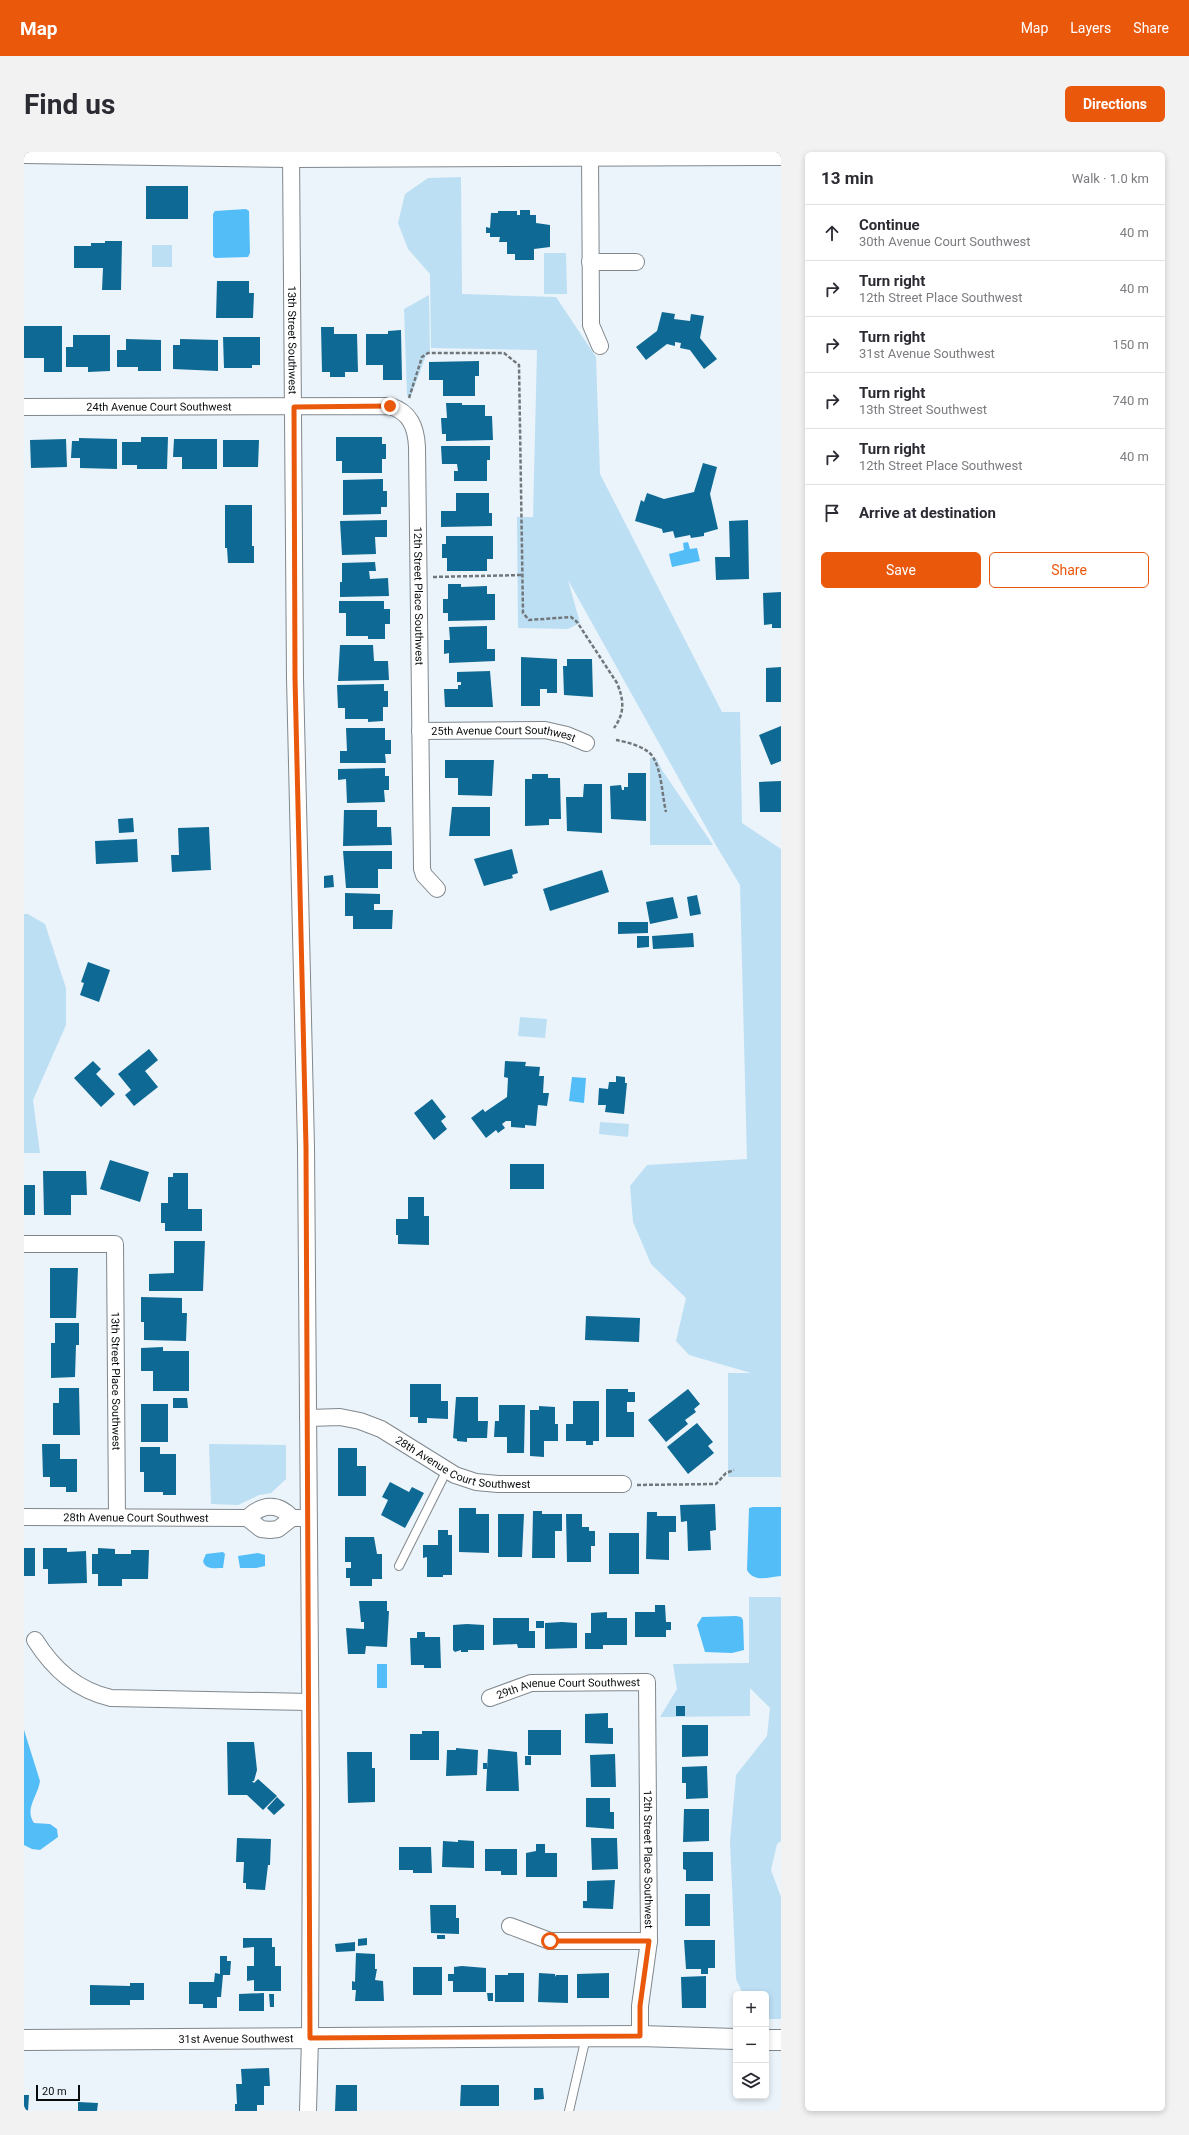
<!DOCTYPE html>
<html lang="en">
<head>
<meta charset="utf-8">
<style>
  :root { --surface:#fff; --page:#f2f2f3; --text:#2b2b33; --muted:#7c7c81; --line:#e1e1e2; --accent:#ea580c }
  body { margin:0; font-family:Roboto,sans-serif; background:var(--page); color:var(--text) }
  .controls { position:absolute; right:12px; bottom:12px; display:grid; overflow:hidden; border-radius:6px; box-shadow:0 2px 6px #0003 }
  .controls button { width:36px; height:36px; display:grid; place-items:center; padding:0; border:0; border-bottom:1px solid var(--line); background:var(--surface); color:var(--text); font:20px sans-serif }
  .scale { position:absolute; left:12px; bottom:10px; width:44px; box-sizing:border-box; padding-left:4px; border:2px solid #090c0e; border-top:0; font-size:11px; line-height:14px; white-space:nowrap; color:#090c0e; -webkit-text-stroke:3px #ebf4fa; paint-order:stroke }
  .stop { position:absolute; width:12px; height:12px; margin:-9px; border:3px solid #ea580c; border-radius:50%; background:#fff }
  .stop.end { background:#ea580c; border-color:#fff; box-shadow:0 1px 4px #0008 }
  .list { margin:0; padding:0; list-style:none }
  h2 { display:flex; justify-content:space-between; align-items:center; height:52px; margin:0; padding:0 16px; font-size:17px }
  h2 small { font-size:13px; font-weight:400; color:var(--muted) }
  .list li { display:grid; grid-template-columns:26px 1fr auto; gap:12px; align-items:center; box-sizing:border-box; height:56px; padding:0 16px; border-top:1px solid var(--line) }
  .list b { display:block; font-size:15px; white-space:nowrap }
  .list p { margin:0; font-size:13px; white-space:nowrap; color:var(--muted) }
  .list em { font-size:13px; font-style:normal; color:var(--muted) }
  .actions { display:flex; gap:8px; padding:12px 16px }
  .actions a { flex:1; padding:9px 0; border:1px solid var(--accent); border-radius:6px; text-align:center; font-size:14px; color:var(--accent) }
  .actions .main { background:var(--accent); color:#fff }
  .icon { flex:none; width:22px; height:22px; fill:none; stroke:currentColor; stroke-width:2; stroke-linecap:round; stroke-linejoin:round }
  .map { position:relative; flex:none; width:757px; height:1959px; overflow:hidden; border-radius:6px }
  header { display:flex; align-items:center; gap:24px; box-sizing:border-box; height:56px; padding:0 20px; background:var(--accent); color:#fff }
  header strong { font-size:19px }
  nav { display:flex; gap:22px; margin-inline-start:auto; font-size:14px }
  .intro { display:flex; align-items:center; justify-content:space-between; box-sizing:border-box; height:96px; padding:0 24px }
  h1 { margin:0; font-size:28px }
  .button { padding:10px 18px; border-radius:6px; background:var(--accent); color:#fff; font-size:14px; font-weight:700 }
  main { display:flex; gap:24px; padding:0 24px }
  aside { flex:1; background:var(--surface); border-radius:6px; box-shadow:0 2px 6px #0003 }
  .map>svg:first-child { display:block }
  .green { fill:#bddff4 }
  .water { fill:#53bdf8 }
  .building { fill:#0e6994 }
  .lines { fill:none; stroke-linecap:round; stroke-linejoin:round }
  .service-casing { stroke:#80888e; stroke-width:10 }
  .minor-casing { stroke:#80888e; stroke-width:18 }
  .tertiary-casing { stroke:#80888e; stroke-width:22 }
  .path { stroke:#71777b; stroke-width:2.5; stroke-dasharray:4 2; stroke-linecap:butt }
  .service { stroke:#fff; stroke-width:8 }
  .minor { stroke:#fff; stroke-width:16 }
  .tertiary { stroke:#fff; stroke-width:20 }
  .route { stroke:#ea580c; stroke-width:5 }
  .labels { text-anchor:middle; stroke-width:4; stroke-linejoin:round; paint-order:stroke }
  .street-label { font-size:11px; fill:#090c0e; stroke:#ebf4fa }
</style>
</head>
<body>
<header>
<strong>Map</strong>
<nav><a>Map</a><a>Layers</a><a>Share</a></nav>
</header>
<div class="intro"><h1>Find us</h1><a class="button">Directions</a></div>
<main>
<div class="map">
<svg width="757" height="1959" viewBox="0 0 757 1959">
  <rect width="100%" height="100%" fill="#ebf4fa"/>
  <!-- green -->
  <path class="green" d="M437 25 438 142 532 145 572 205 576 322 698 560H716L718 671 757 697V1325H704V1221H727L665 1203 652 1189 662 1146 627 1112 609 1070 606 1034 623 1013 723 1007 716 733 693 695 544 428 556 471 544 477 494 476 493 365H509L513 198 407 196 406 122 384 97 374 71 381 42 404 26Z
    M128 93H148V115H128Z
    M520 101H542L543 142H520Z
    M405 143 406 200 403 201 386 246 383 243 380 157Z
    M626 606H632L638 618 689 693H626Z
    M0 762H4L21 772 42 836V873L9 948 16 1001H0Z
    M496 865 523 867 521 886 494 884Z
    M576 970 605 972 604 985 575 982Z
    M185 1292 262 1293V1327L247 1341 235 1343 214 1353 187 1352Z
    M725 1445H757V1689L753 1692 747 1718 757 1745V1867H742V1842H719L712 1827 706 1689 712 1623 743 1584 746 1556 726 1536V1564L636 1565 653 1537 649 1512 725 1511Z"/>
  <!-- water -->
  <path class="water" d="M222 57 225 59 226 101 224 105 191 106 189 104V62L191 59Z
    M664 390 666 397 673 396 676 409 648 415 645 402 660 398 659 391Z
    M548 925 562 926 560 951 545 949Z
    M729 1355H757V1424C745 1425 730 1431 723 1418L725 1356Z
    M199 1400 201 1402 199 1416C191 1416 181 1418 179 1409L182 1402Z
    M234 1401 241 1403V1414L232 1416H216L214 1404Z
    M712 1464 717 1465 719 1468 720 1498 708 1501 681 1500 673 1473 678 1465Z
    M353 1512H363V1536H353Z
    M0 1578 16 1629C14 1644 0 1657 10 1671L26 1672 33 1677 34 1685 16 1698 8 1697 0 1693Z"/>
  <!-- building -->
  <path class="building" d="M122 34H164V67H122Z
    M496 58H506V63H512V71L526 73V95L510 97V108H491V102H483V90H475L476 85H466V81H462V75L466 76 467 61H474V59H493V63H496Z
    M81 89H98L97 138H78L79 116H50V94H67V91H81Z
    M193 129H225V141H230L229 166H192Z
    M638 160 651 162 650 167 666 169 667 162 680 164 676 186 693 207 680 217 666 198 656 196 657 191 651 190V194L643 192 622 208 612 195 633 179Z
    M0 174H38V220H20V206H0Z
    M297 175H310V182H333L334 220H321V225H306V220H298Z
    M377 178 378 228H359V213H342V182H364V179Z
    M49 183H86V219L64 220V215H42V195H49Z
    M199 185H236V213H228V216H200Z
    M102 187 137 188V219H114V215H93V198H102Z
    M156 187 194 188V219L149 217V193H156Z
    M455 209V224H451V244H419V228H405V210Z
    M422 251H438V253H461V264H468L469 288 422 289V282H418L417 266H423Z
    M117 285H144L143 317H113V313H98V290H117Z
    M312 285H358V292H362V307H358V321H318V309H312Z
    M55 286 93 287V317L56 316V306H47L48 289H55Z
    M42 287 43 315 7 316 6 288Z
    M150 287H193V317H158V305H149Z
    M199 288H235L234 315H199Z
    M417 294H466V308H463V329H430V319H434L433 312H418Z
    M679 311 693 315 686 342 694 377 680 381V384L667 386 666 383 651 386 649 379 639 381 638 377 611 369 617 348 620 350 623 341 640 347 670 340Z
    M359 327V339H363V355H357V362L319 363V328Z
    M432 341H465V361H468V374L417 375V359H432Z
    M201 353H228V394H230V411H204L203 396H201Z
    M363 368V385H351L352 402 318 403 316 369Z
    M724 368 725 427 692 428 691 405H706L705 369Z
    M422 384H469V407H463V419H423V406H418V392H422Z
    M351 410 352 419H345L346 427 364 426 365 444 316 445V430H318V411Z
    M424 432H437V435L463 434V442H471V468L424 469V461H419V447H424Z
    M757 440V476H748V472L740 473 739 441Z
    M315 449H360V457H366V472H361V487H344V484H322V461H315Z
    M463 474V497H471V509L425 511V501L420 502V488H426L425 475Z
    M316 493H349L350 509H364L365 528 314 529Z
    M497 505 533 507V541H523V537H516V554H497Z
    M543 507H568L569 545 540 543 539 514H543Z
    M757 515V550H742V516Z
    M466 519 469 555H421L420 537H434V533H437V530H433V520Z
    M360 532V539H364V555H359V569L344 570V567H321V556H314L313 533Z
    M757 574V609L747 613 735 583Z
    M322 576H361V588H367V602H361L362 611H316V599H323Z
    M421 608H470L468 644 434 643V626H421Z
    M361 616V624H365V638H360L361 650 323 651 322 627 314 628V617Z
    M604 621H622V669L587 667 586 634 597 633 598 638H600V635H604Z
    M508 622H524V626H536L537 667H525V673L501 674V627H508Z
    M757 629V660H736L735 630Z
    M560 632H578V681L543 679 542 645H559Z
    M428 655H466V684H425Z
    M320 658H353V675H367L368 693 319 694Z
    M109 666 110 680 95 681 94 667Z
    M185 675 187 718 148 720 147 703H155L154 676Z
    M113 687 114 710 72 712 71 689Z
    M488 697 494 721 488 723 489 726 460 734 450 707Z
    M319 699H368V717H354V736H322Z
    M578 718 585 740 526 759 519 737Z
    M309 723 310 735 300 736V724Z
    M321 741 356 742V752H350V758H369L368 777H329V764H321Z
    M673 743 677 762 666 764 663 745Z
    M649 745 654 766 626 772 622 750Z
    M594 770H624V781L594 782Z
    M669 781 670 795 629 797 628 784Z
    M613 784H625V795L613 796Z
    M64 810 86 818 75 850 56 843 60 831 57 830Z
    M125 897 134 908 121 919 134 935 110 954 101 943 107 938 94 922Z
    M69 909 77 917 72 922 91 942 77 955 50 926Z
    M481 909 502 910 501 914 516 915 515 924H520L519 941H525L523 954 514 953 512 974 501 973V976L487 975V969H482L478 972 481 976 474 981 472 978 462 986 447 966 459 957 461 960 483 945 484 926 480 925Z
    M592 924 601 925V931H603L600 962 581 960 582 953H574L575 936 584 937 585 930H592Z
    M408 947 422 965 417 969 423 977 410 988 390 961Z
    M86 1008 125 1020 116 1050 76 1037Z
    M486 1012H520V1037H486Z
    M19 1019H62L63 1043H47V1063H20Z
    M149 1021H164V1057H178V1079H141V1071H137V1051H144V1025H149Z
    M0 1033H11V1063H0Z
    M384 1045H400V1064H405V1093L374 1092V1083H372V1067H384Z
    M150 1089H181L179 1139H125V1122L150 1121Z
    M26 1116H54L52 1166H26Z
    M117 1145 158 1146V1161H163L162 1189 120 1188V1170H117Z
    M562 1164 616 1166 615 1190 561 1188Z
    M31 1171H55V1193H52L51 1225 27 1226V1191H31Z
    M139 1195V1199H165V1239H129V1219H117V1196Z
    M386 1232H417V1249H424V1267L403 1266V1271H394V1265H386Z
    M35 1236H55L56 1283H29V1251H35Z
    M582 1237H604V1240H611V1250H603V1260H610V1285H582Z
    M664 1237 676 1252 670 1257 672 1260 661 1268 664 1272 642 1290 624 1268Z
    M432 1245H454V1269H464L463 1286H443V1290L433 1289V1287L429 1286Z
    M149 1246H163L164 1256H149Z
    M549 1249H575V1289H569V1293H562V1289H542V1272H549Z
    M117 1252H144V1290H117Z
    M475 1253H501L500 1301H483V1285H470L471 1269H475Z
    M515 1254 531 1255V1272H534V1289H520V1305L506 1304V1258H515Z
    M673 1271 689 1290 684 1294 690 1301 664 1322 643 1295Z
    M18 1292H36V1307H53V1340H42V1335H26V1325H19Z
    M116 1295H136V1302H152V1343H139V1340H120V1320H116Z
    M314 1296H333V1314H342V1344H314Z
    M366 1330 385 1340 388 1335 400 1341 381 1376 357 1363 364 1348 358 1345Z
    M691 1352 692 1378 686 1379 687 1398 664 1399 663 1369 657 1370 656 1353Z
    M435 1356H452V1362H465V1401L435 1400Z
    M509 1359H518V1362H538V1379H531V1406H508Z
    M623 1360H633V1364H652V1380H645V1408L622 1407Z
    M474 1362H500L498 1405H474Z
    M542 1362H558V1375H565V1379H571V1394H567V1410H543Z
    M414 1378H424V1383H428V1423H419V1425H403V1405L399 1406V1393H414Z
    M585 1381H615V1422H585Z
    M321 1385H350L353 1402H358V1427H348V1434H326V1426H322V1416H327V1410H321Z
    M0 1396H11V1424H0Z
    M19 1396H43V1400L62 1399 63 1431 24 1432V1417H19Z
    M74 1396 91 1397V1402H107V1398H125L124 1427H98V1434H74V1422H68V1402H74Z
    M335 1449H363V1459H365L363 1495 342 1494 341 1502H324L322 1476 340 1477V1470H337Z
    M631 1453H641L642 1470H647V1478H642V1485H611V1460H631Z
    M583 1460V1466H603V1493H579V1497H561V1481H567V1461Z
    M469 1466H505V1479H511V1496H494L493 1492 469 1493Z
    M512 1469H520V1476H512Z
    M538 1470 553 1471V1496L521 1497V1471Z
    M443 1472 460 1473V1498H444V1500H437V1498L431 1500 429 1498V1473Z
    M393 1480H401V1485H416L417 1516H400V1513H387L386 1486H393Z
    M652 1554H661V1564H652Z
    M584 1561V1576H589V1592L561 1591V1562Z
    M658 1573H684V1604L658 1605Z
    M504 1578H537V1603H504Z
    M398 1579H415V1608H386V1582H398Z
    M203 1590H230L233 1618 230 1629H228L230 1631 234 1627 253 1644 239 1658 223 1643H204Z
    M432 1596 454 1598 453 1623 422 1624 423 1598H432Z
    M464 1597 493 1600 495 1639H462Z
    M323 1600H348V1616H351V1650L324 1651Z
    M591 1602 592 1635H567L566 1603Z
    M501 1604H507V1613H501Z
    M459 1611H463V1617H459Z
    M683 1614 684 1646 662 1647V1631H658V1615Z
    M253 1645 261 1653 250 1663 243 1656Z
    M562 1646H586V1660H590V1677L562 1675Z
    M660 1657H685V1689L659 1690Z
    M213 1686 247 1687 246 1713H244L241 1738 222 1737V1731H219L220 1710H212Z
    M567 1686H593L594 1717 568 1718Z
    M434 1688 450 1689V1716L418 1715 419 1689 434 1690Z
    M512 1692H521V1701H533V1725H502V1701L512 1699Z
    M375 1695H407L408 1721H389V1718H375Z
    M461 1697H493V1723H477V1719H461Z
    M659 1700H689V1729H662V1718L659 1717Z
    M591 1728 589 1757 559 1756V1749H563V1729Z
    M661 1742H686V1774H661Z
    M406 1753H432V1766H435V1782L407 1781Z
    M413 1783H421V1787H413Z
    M219 1786H248V1795H251V1814H257V1839H230V1828L223 1829V1814H230V1795L219 1796Z
    M343 1786V1793L334 1794V1787Z
    M660 1788H691V1816H684V1822H677V1817H662Z
    M331 1790V1799L312 1800 311 1792Z
    M332 1801 351 1802V1817H353L351 1828 359 1829 360 1849H331L332 1838H328V1829L331 1830Z
    M196 1804H203V1809H207L206 1823H199L197 1845H193V1856H179V1852H165V1830H190L191 1821 196 1822Z
    M438 1814 462 1816V1840H429V1829H424V1822H430V1815Z
    M389 1815H418V1843H389Z
    M484 1821H500V1850H471V1823H484Z
    M515 1821 531 1822V1825L532 1823H544V1851L514 1850Z
    M585 1821V1846H553V1822Z
    M682 1824V1856H658L657 1825Z
    M106 1831H120V1848H106V1853H66V1833L106 1834Z
    M240 1841V1859H215V1842Z
    M463 1841H469V1849H464Z
    M245 1842H250V1855H246Z
    M245 1916 246 1934H240V1953H233V1959H211V1952H213L212 1932H218L217 1917Z
    M312 1933H333V1959H311Z
    M437 1933H475V1954H436Z
    M510 1936H519L520 1947 510 1948Z
    M0 1943H5L4 1959H0Z
    M54 1950 74 1951 73 1959H54Z"/>
  <g class="lines">
    <defs>
      <path id="service" d="M375 1414 423 1318
        M545 1959 562 1885"/>
      <g id="minor">
        <path id="s1" d="M267 0 271 526 282 995 287 1641 286 1886 284 1959"/>
        <path d="M566 2 567 162V173L576 194"/>
        <path d="M566 110H612"/>
        <path id="s2" d="M0 255 366 254C386 260 392 275 393 295L398 717 400 723 413 737"/>
        <path id="s3" d="M396 579 521 578 543 583 562 591"/>
        <path id="s4" d="M0 1092H91L93 1365"/>
        <path id="s5" d="M284 1266 316 1265 336 1269 357 1277 431 1323 452 1330 474 1332H599"/>
        <path id="s6" d="M0 1365 223 1366C238 1352 254 1350 268 1366"/>
        <path d="M223 1366 237 1377 246 1378 254 1377 268 1366H278"/>
        <path d="M11 1488C30 1518 53 1538 87 1546L286 1550"/>
        <path id="s7" d="M466 1546 507 1531 623 1530 625 1789 616 1854V1884"/>
        <path d="M486 1774 526 1789H625"/>
      </g>
      <g id="tertiary">
        <path d="M0 1 267 5 757 3"/>
        <path id="s8" d="M0 1888 616 1884 712 1887"/>
        <path d="M742 1888H757"/>
      </g>
    </defs>
    <!-- service casing -->
    <use href="#service" class="service-casing"/>
    <!-- minor casing -->
    <use href="#minor" class="minor-casing"/>
    <!-- tertiary casing -->
    <use href="#tertiary" class="tertiary-casing"/>
    <!-- path -->
    <path class="path" d="M385 246 398 205 404 201H480L495 213 499 461 505 468 547 465 553 470 593 531C600 548 601 561 590 576
      M409 425 498 423
      M592 588C603 590 623 595 629 605 638 620 638 643 642 660
      M613 1333 692 1332 702 1321 710 1318"/>
    <!-- service -->
    <use href="#service" class="service"/>
    <!-- minor -->
    <use href="#minor" class="minor"/>
    <!-- tertiary -->
    <use href="#tertiary" class="tertiary"/>
  </g>
  <g class="lines">
    <!-- route -->
    <path class="route" d="M366 254 270 255 271 526 282 995 286 1886 616 1884V1854L625 1789H526"/>
  </g>
  <g class="labels">
    <!-- street labels -->
    <g class="street-label">
      <text dy="4" stroke="none"><textPath href="#s1" startOffset="188">13th Street Southwest</textPath></text>
      <text dy="4" stroke="none"><textPath href="#s2" startOffset="135">24th Avenue Court Southwest</textPath></text>
      <text dy="4" stroke="none"><textPath href="#s2" startOffset="568">12th Street Place Southwest</textPath></text>
      <text dy="4" stroke="none"><textPath href="#s3" startOffset="84">25th Avenue Court Southwest</textPath></text>
      <text dy="4" stroke="none"><textPath href="#s4" startOffset="228">13th Street Place Southwest</textPath></text>
      <text dy="4" stroke="none"><textPath href="#s5" startOffset="166">28th Avenue Court Southwest</textPath></text>
      <text dy="4" stroke="none"><textPath href="#s6" startOffset="112">28th Avenue Court Southwest</textPath></text>
      <text dy="4" stroke="none"><textPath href="#s7" startOffset="80">29th Avenue Court Southwest</textPath></text>
      <text dy="4" stroke="none"><textPath href="#s7" startOffset="337">12th Street Place Southwest</textPath></text>
      <text dy="4" stroke="none"><textPath href="#s8" startOffset="212">31st Avenue Southwest</textPath></text>
    </g>
  </g>
</svg>
<div class="controls">
<button>+</button>
<button>−</button>
<button><svg class="icon" aria-label="layers" viewBox="0 0 24 24"><path d="M12 4l9 5-9 5-9-5zM3 14l9 5 9-5"/></svg></button>
</div>
<div class="scale">20 m</div>
<div class="stop" style="left:526px;top:1789px"></div>
<div class="stop end" style="left:366px;top:254px"></div>
</div>
<aside>
<h2>13 min<small>Walk · 1.0 km</small></h2>
<ul class="list">
<li><svg class="icon" aria-label="ahead" viewBox="0 0 24 24"><path d="M12 20V5M6 11l6-6 6 6"/></svg><div><b>Continue</b><p>30th Avenue Court Southwest</p></div><em>40 m</em></li>
<li><svg class="icon" aria-label="right" viewBox="0 0 24 24"><path d="M7 20v-9h11M14 6l5 5-5 5"/></svg><div><b>Turn right</b><p>12th Street Place Southwest</p></div><em>40 m</em></li>
<li><svg class="icon" aria-label="right" viewBox="0 0 24 24"><path d="M7 20v-9h11M14 6l5 5-5 5"/></svg><div><b>Turn right</b><p>31st Avenue Southwest</p></div><em>150 m</em></li>
<li><svg class="icon" aria-label="right" viewBox="0 0 24 24"><path d="M7 20v-9h11M14 6l5 5-5 5"/></svg><div><b>Turn right</b><p>13th Street Southwest</p></div><em>740 m</em></li>
<li><svg class="icon" aria-label="right" viewBox="0 0 24 24"><path d="M7 20v-9h11M14 6l5 5-5 5"/></svg><div><b>Turn right</b><p>12th Street Place Southwest</p></div><em>40 m</em></li>
<li><svg class="icon" aria-label="arrive" viewBox="0 0 24 24"><path d="M6 21V4h12l-3 4 3 4H6"/></svg><div><b>Arrive at destination</b></div></li>
</ul>
<div class="actions"><a class="main">Save</a><a>Share</a></div>
</aside>
</main>
</body>
</html>
